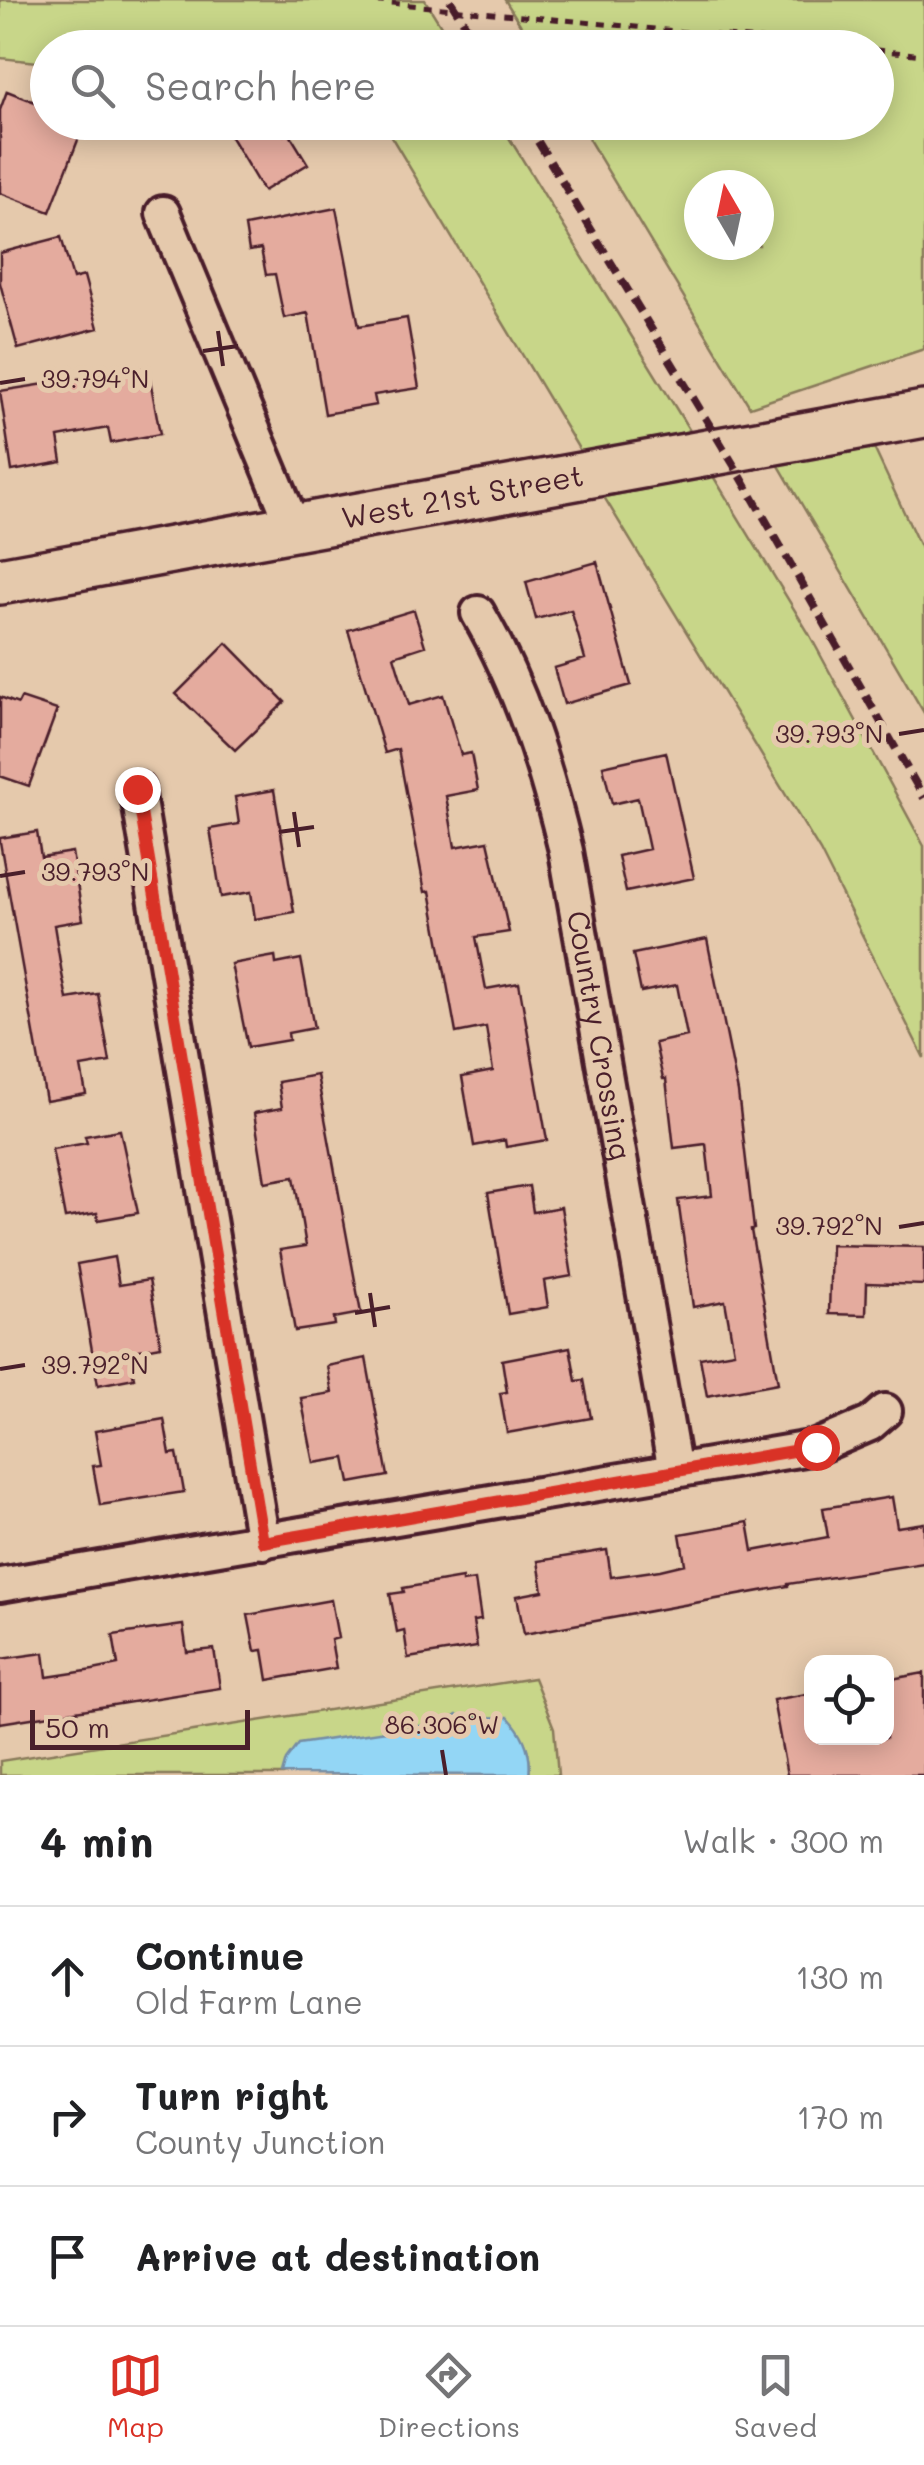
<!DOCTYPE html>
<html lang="en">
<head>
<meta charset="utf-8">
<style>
  :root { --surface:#fff; --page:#f6f6f6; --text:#202124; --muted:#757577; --line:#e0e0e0; --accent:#d93025 }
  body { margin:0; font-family:Mali,sans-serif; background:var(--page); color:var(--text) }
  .controls { position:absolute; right:30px; bottom:30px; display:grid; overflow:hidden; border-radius:20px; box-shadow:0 5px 25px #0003 }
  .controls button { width:90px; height:90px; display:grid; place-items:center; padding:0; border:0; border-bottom:2px solid var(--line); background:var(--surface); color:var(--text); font:50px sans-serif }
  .compass { position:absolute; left:684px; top:170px; width:90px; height:90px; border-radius:50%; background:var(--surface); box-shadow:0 5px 25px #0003; rotate:351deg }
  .scale { position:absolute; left:30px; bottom:25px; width:220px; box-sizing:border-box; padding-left:10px; border:5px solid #4a1f2b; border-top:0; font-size:28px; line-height:35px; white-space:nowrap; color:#4a1f2b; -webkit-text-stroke:8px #e5c9ac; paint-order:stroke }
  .stop { position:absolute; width:30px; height:30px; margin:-22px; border:8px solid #d93025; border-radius:50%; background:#fff }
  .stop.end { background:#d93025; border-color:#fff; box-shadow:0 2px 10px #0008 }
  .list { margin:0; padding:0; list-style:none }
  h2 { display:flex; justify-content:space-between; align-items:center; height:130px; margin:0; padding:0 40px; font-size:42px }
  h2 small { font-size:32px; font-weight:400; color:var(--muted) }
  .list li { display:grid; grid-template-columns:65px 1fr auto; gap:30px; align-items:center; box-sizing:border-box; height:140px; padding:0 40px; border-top:2px solid var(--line) }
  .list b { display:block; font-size:38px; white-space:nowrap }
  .list p { margin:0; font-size:32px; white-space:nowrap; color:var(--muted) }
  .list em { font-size:32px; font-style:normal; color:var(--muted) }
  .icon { flex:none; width:55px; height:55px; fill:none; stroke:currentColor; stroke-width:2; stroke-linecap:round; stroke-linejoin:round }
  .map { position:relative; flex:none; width:924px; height:1775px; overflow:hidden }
  .search { position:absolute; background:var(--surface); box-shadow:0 5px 25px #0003; left:30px; right:30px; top:30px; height:110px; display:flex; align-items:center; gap:25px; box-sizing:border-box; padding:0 35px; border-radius:55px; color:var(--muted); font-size:38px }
  .sheet { height:550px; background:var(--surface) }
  nav { display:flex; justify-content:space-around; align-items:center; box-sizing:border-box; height:140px; border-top:2px solid var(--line); background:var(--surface); font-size:28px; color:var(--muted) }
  nav a { display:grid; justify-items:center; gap:5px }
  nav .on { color:var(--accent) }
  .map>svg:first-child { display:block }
  .green { fill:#c8d689; stroke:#897a5a; stroke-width:2.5; fill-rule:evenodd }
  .water { fill:#93d6f5; stroke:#768da4; stroke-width:2.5 }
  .building { fill:#e4ab9e; stroke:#4a1f2b; stroke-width:2.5 }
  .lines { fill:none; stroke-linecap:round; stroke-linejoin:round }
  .street-casing { stroke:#4a1f2b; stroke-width:40 }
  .secondary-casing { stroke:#4a1f2b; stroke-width:52 }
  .path { stroke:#4a1f2b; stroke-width:5; stroke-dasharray:8 8; stroke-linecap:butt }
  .street { stroke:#e5c9ac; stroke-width:32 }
  .secondary { stroke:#e5c9ac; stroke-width:45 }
  .rail { stroke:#4a1f2b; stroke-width:8; stroke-dasharray:15 8; stroke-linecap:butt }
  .route { stroke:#d93025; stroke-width:12 }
  .ticks { fill:none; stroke:#4a1f2b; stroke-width:4 }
  .labels { text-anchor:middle; stroke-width:10; stroke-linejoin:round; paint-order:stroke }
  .street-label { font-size:30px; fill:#4a1f2b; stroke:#e5c9ac }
  .ticks-label { font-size:25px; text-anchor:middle; fill:#4a1f2b; stroke:#e5c9ac; stroke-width:10; stroke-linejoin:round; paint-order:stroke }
</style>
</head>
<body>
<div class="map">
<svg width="924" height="1775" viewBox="0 0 924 1775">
  <rect width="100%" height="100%" fill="#e5c9ac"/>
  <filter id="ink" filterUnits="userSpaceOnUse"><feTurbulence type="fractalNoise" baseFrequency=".01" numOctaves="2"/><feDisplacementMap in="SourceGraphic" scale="20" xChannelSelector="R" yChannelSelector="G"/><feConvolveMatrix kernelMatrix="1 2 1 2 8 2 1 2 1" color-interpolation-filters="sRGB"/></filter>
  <g filter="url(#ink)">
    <!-- green -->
    <path class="green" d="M0 0H425L454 47 48 48 47 63 0 58Z
      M505 0H924V349L750 407 579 123 876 122V48L534 47ZM699 185H759V245H699Z
      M383 123H500L690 431 582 454Z
      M874 448 924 555V713L778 464Z
      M713 476 808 632 924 846V1058L820 851 604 497Z
      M534 1678 554 1728 558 1775H529C532 1753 523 1734 508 1718H470L457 1715 448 1721 283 1775H0V1761Z"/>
    <!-- water -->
    <path class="water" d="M457 1715 470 1718 508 1717C523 1733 532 1753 529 1775L282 1774 286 1760 298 1744 447 1722Z"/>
    <!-- building -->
    <path class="building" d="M7 91 48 107V122H85L50 212 0 193V110Z
      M222 122H276L284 135 289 133 308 164 263 191Z
      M336 208 359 326 407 318 419 388 374 395 376 405 325 414 308 313 284 318 275 274 266 275 261 249 249 251 245 226Z
      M61 237 73 279 84 276 98 328 18 349 0 283V253Z
      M148 368 160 434 111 443 108 428 58 437 62 462 12 471 0 391Z
      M597 562 631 685 564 704 554 668 585 659 571 610 536 619 526 582Z
      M414 610 425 646 394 656 409 705 443 695 461 755 471 753 478 790 446 796 455 847 488 841 509 932 476 937 486 989 519 983 547 1140 506 1147 505 1140 474 1146 462 1077 493 1071 486 1027 456 1033 430 891 425 892 398 749 385 753 348 630Z
      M227 643 285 702 235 750 176 694Z
      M0 697 18 704 21 698 57 710 29 786 0 776Z
      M666 752 694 878 626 892 618 856 649 849 638 798 612 804 603 766Z
      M274 790 294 912 255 919 251 892 221 897 210 829 239 824 235 797Z
      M37 832 41 857 72 852 83 920 54 925 62 974 67 999 98 994 110 1062 81 1067 86 1094 46 1101 0 842V838Z
      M707 939 738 1092 754 1229 751 1230 778 1383 707 1396 700 1358 734 1352 725 1301 693 1307 678 1200 712 1196 706 1144 674 1148 666 1079H663L655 1043 687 1036 677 985 641 992 633 954Z
      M275 956 276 964 301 959 314 1028 288 1033 289 1040 248 1047 231 964Z
      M317 1075 361 1313 334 1318 335 1325 295 1331 280 1250 306 1246 294 1177 265 1182 254 1113 282 1108 278 1082Z
      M120 1130 138 1213 98 1220 97 1213 65 1218 52 1149 87 1143 85 1136Z
      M529 1186 533 1212 561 1207 572 1276 544 1281 548 1307 508 1314 488 1193Z
      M831 1245 924 1247V1285L867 1283 866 1315 829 1314Z
      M114 1257 119 1285 149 1280 161 1346 129 1352 134 1378 98 1385 77 1264Z
      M570 1347 576 1381 584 1380 591 1418 507 1433 500 1393 507 1392 502 1360Z
      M366 1358 388 1476 350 1483 345 1458 314 1463 301 1398 332 1393 327 1366Z
      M164 1419 170 1454 177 1453 184 1492 100 1505 93 1466 101 1465 95 1431Z
      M892 1497 897 1527 924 1523V1563L788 1584V1586L524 1634 517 1596 543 1591 538 1561 607 1550 611 1577 660 1570 685 1564 680 1534 748 1522 753 1551 828 1537 823 1508Z
      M462 1578V1582L475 1580 481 1620 473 1621 477 1647 408 1658 404 1630 397 1632 390 1594 404 1592 403 1588Z
      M331 1600 338 1638 331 1640 336 1668 268 1680 263 1650 255 1651 248 1615Z
      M183 1625 187 1652 214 1649 220 1688 0 1723V1659L44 1653 47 1677 93 1670 118 1665 113 1635Z
      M924 1673V1775H787L773 1700 812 1693V1738H886V1680Z"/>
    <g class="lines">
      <defs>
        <g id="street">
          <path d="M163 213 294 528"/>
          <path id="s1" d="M478 613C521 687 546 768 566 851L675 1471"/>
          <path d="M137 789 263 1542"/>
          <path d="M0 1585 816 1447 870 1424 885 1411"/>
        </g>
        <g id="secondary">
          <path id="s2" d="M0 581 924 414"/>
        </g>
      </defs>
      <!-- street casing -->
      <use href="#street" class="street-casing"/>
      <!-- secondary casing -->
      <use href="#secondary" class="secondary-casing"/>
      <!-- path -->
      <path class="path" d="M360 0 849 48
        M876 50 924 55"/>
      <!-- street -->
      <use href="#street" class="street"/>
      <!-- secondary -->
      <use href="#secondary" class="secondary"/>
      <!-- rail -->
      <path class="rail" d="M450 0 480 48
        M526 122 741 477 924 798"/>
    </g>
  </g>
  <g class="lines" filter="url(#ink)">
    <!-- route -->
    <path class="route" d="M137 789 263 1542 816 1447"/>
  </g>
  <!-- ticks -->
  <path class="ticks" d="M218 331 223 366M203 351 238 346M0 383 25 379M899 734 924 730M294 812 299 847M279 832 314 827M0 876 25 872M899 1227 924 1223M370 1293 375 1327M355 1313 390 1307M0 1369 25 1365M442 1750 446 1775"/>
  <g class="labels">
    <!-- street labels -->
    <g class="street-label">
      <text dy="10" stroke="none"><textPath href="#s2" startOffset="470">West 21st Street</textPath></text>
      <text dy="10" stroke="none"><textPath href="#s1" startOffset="442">Country Crossing</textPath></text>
    </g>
  </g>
  <g class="ticks-label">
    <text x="95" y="388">39.794°N</text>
    <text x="829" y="743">39.793°N</text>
    <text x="95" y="881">39.793°N</text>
    <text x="829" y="1235">39.792°N</text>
    <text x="95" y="1374">39.792°N</text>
    <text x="442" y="1734">86.306°W</text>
  </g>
</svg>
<div class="controls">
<button><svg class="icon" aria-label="locate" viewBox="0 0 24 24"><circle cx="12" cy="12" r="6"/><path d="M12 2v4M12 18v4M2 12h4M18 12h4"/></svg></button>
</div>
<svg class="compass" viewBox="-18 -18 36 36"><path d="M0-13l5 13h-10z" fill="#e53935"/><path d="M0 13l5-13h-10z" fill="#757577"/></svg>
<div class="scale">50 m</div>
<div class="stop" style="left:816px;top:1447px"></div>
<div class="stop end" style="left:137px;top:789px"></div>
<div class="search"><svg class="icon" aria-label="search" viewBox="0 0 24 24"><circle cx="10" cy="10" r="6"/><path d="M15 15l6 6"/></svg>Search here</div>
</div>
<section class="sheet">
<h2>4 min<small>Walk · 300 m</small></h2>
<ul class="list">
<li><svg class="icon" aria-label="ahead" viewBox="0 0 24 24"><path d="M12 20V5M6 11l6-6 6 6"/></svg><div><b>Continue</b><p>Old Farm Lane</p></div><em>130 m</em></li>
<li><svg class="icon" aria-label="right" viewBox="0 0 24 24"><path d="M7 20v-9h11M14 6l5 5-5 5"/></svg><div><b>Turn right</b><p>County Junction</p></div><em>170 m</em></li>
<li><svg class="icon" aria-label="arrive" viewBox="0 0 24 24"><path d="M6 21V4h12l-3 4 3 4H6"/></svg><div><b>Arrive at destination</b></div></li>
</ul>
</section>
<nav>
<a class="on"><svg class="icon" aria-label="map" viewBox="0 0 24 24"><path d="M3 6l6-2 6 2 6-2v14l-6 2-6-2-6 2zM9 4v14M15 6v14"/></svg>Map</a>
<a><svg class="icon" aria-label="directions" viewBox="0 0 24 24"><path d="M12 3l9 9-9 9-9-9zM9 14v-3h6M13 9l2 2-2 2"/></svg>Directions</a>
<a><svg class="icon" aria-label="saved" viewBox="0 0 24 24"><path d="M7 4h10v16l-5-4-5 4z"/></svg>Saved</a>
</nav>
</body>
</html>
